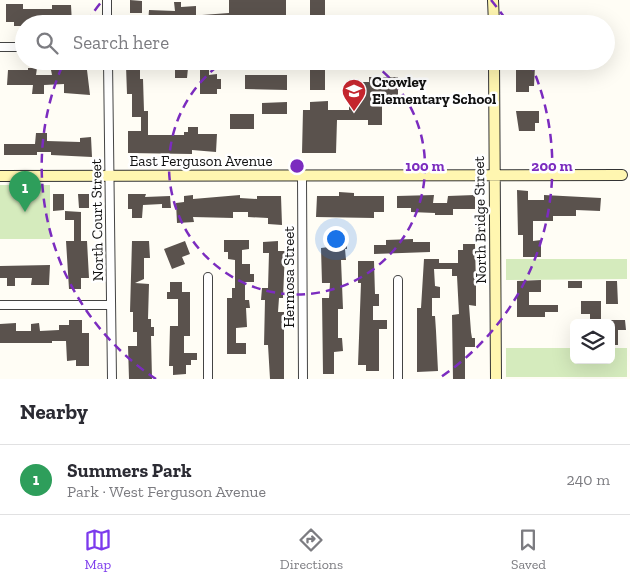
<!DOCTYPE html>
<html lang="en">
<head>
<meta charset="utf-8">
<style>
  :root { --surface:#fff; --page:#f7f7f7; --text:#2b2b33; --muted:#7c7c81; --line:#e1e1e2; --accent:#7c3aed }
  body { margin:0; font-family:"Zilla Slab",serif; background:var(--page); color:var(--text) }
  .controls { position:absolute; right:15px; bottom:15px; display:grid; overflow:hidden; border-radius:8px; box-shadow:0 5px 20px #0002 }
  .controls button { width:45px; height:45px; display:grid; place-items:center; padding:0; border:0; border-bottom:1px solid var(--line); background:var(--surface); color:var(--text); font:25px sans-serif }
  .you { position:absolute; left:335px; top:238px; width:18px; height:18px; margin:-12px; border:4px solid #fff; border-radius:50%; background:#1a73e8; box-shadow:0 0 0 8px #1a73e833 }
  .badge { display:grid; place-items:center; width:32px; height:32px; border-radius:50%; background:var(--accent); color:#fff; font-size:16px; font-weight:700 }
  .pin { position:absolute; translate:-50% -41px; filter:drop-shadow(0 1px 2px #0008) }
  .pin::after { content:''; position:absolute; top:26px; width:18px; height:15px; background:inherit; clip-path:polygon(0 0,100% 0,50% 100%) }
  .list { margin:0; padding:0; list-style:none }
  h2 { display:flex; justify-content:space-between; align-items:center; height:65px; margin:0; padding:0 20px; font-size:21px }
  h2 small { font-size:16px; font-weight:400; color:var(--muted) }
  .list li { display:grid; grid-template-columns:32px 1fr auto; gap:15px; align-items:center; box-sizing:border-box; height:70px; padding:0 20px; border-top:1px solid var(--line) }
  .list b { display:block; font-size:19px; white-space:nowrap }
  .list p { margin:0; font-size:16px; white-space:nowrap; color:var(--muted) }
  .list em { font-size:16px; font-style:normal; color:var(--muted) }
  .icon { flex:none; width:28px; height:28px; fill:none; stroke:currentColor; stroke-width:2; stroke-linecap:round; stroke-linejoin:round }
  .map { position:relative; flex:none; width:630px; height:379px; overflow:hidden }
  .search { position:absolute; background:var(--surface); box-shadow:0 5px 20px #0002; left:15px; right:15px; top:15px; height:55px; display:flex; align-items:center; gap:12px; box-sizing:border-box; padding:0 18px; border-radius:28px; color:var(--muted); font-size:19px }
  .sheet { height:135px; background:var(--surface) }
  nav { display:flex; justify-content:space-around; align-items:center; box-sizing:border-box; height:70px; border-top:1px solid var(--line); background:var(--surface); font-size:14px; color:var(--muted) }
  nav a { display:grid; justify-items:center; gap:2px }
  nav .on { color:var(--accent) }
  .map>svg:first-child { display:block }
  .green { fill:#d5ebbd }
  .building { fill:#5a524d }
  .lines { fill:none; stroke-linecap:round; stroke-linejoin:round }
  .street-casing { stroke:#444; stroke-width:10 }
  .secondary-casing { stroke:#333; stroke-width:12 }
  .street { stroke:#fff; stroke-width:8 }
  .secondary { stroke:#fff6b0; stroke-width:10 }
  .ring { fill:none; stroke:#7b2cbf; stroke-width:2.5; stroke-dasharray:9 6 }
  .labels { text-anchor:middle; stroke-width:5; stroke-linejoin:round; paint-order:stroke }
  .poi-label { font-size:15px; font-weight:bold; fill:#111; stroke:#fff; text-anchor:start }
  .street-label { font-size:15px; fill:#111; stroke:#fff }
  .centre { fill:#7b2cbf; stroke:#fff; stroke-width:2.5 }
  .ring-label { font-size:15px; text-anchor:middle; font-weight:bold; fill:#7b2cbf; stroke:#fff; stroke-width:5; stroke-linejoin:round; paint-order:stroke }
</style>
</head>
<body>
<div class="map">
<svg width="630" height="379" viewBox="0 0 630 379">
  <rect width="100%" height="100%" fill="#fffdf5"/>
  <!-- green -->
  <path class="green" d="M0 185H50V239H0Z
    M506 259H627V279L506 280Z
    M506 348H574V360H611V348H627V377H506Z"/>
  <!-- building -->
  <path class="building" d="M130 0 142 1V13H130Z
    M229 0H286V24H202V15L229 13Z
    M310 0H325V24H310Z
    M174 2H181V7L196 6V19H184V24H148L149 10 175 11Z
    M6 4H23V9H52V5H71L72 24H23L22 26H14V22H6Z
    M126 66H140V79H143L144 111H148V135H184V132H188V127H198V134H217L216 152 192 150V154L128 153V131H141V117H132V94H127Z
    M516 66H535L534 86H529V92H516Z
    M175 67 188 68 187 78H175Z
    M200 67H209V75L217 74V79H221V89H217V94H200Z
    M28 68H37L36 75H52L51 70H87L90 95 64 93V84L44 85V94H32L33 85H7L8 70H28Z
    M310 70H325V90H310Z
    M245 75H287V90L245 89Z
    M369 77H398V95H382V125H368V120H337L336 153H302L303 110H310V102L328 101V110H349V82H369Z
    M287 102V114H262V103Z
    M516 111H539V123H535V131H519Z
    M230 114H254V129H230Z
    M36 133H47V141L80 142V138L91 137 92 157 51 155V152H37V155H4V144H35Z
    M517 190 528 191V200H544V195L601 198 600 211 576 210V216H553V221H533V241L541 240V257H523V235H518Z
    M339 192 354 193V196H384V212H374V218L316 217 317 196H339Z
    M53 194H64V210L53 211Z
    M78 194H89V208H79Z
    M128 194H146L145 197 170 196 171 208H162V204L143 205 142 218H132V209H128Z
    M193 195V199L240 195V198L257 199V196H281L282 225 268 224V218L248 217V212H233V218L193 217 194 222 177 223 176 203 184 202V196Z
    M434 195 433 203H447L448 196 475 195V209H453V215H435V213L411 212V208H397V196Z
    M65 211 81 212V241H87L89 278H81V289H69L66 241H74V220H65Z
    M413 239V242H430V252L374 254V245H386V240Z
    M224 240H249V249L242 250V264H250V274H254V282H245V300H249L250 308H246L247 327 236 328V343H246V354H227V298H232V288H235V260L228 259V252H224Z
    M328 240H347V249H345L346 260H341L343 309H338V338H342L343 351 334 352V374H323L322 298H329L330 283H322L321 248 329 247Z
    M132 241H149L150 258H144V279L135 283 149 284 148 319H151V327H154V336H151L152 379H129L128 346H137V332H133V312H130Z
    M185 241 190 254 182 257 185 264 172 269 164 249Z
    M278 241V251H285L283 298H279L278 312H284V379H270L268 345H264L265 300H261L262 288H268L269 253H263V242Z
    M463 244H475L476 286V306L469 305 471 332 472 338H475V347H465V379H453L452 315 459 314 457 276H452V269H434L435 286 440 287V298H432V316H435L436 331 438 371 417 372V308H421L424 259H439V263H458V250H463Z
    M358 261H374L375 294H379V306H373V320H387V329H379V371H366V365H358L361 283H358Z
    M50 265 49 285H31L32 278H15V286H7V278H0V266Z
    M541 280V292H529V305H558V312H545V317H517V281Z
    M568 281H582V288H568Z
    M606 281H617L618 304H606Z
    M170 282H182V292H190V336H184V353H197V360H191V365H186V374L173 375V366H169L170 326H178V299H167V292H170Z
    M581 301H601V323H590V314H581Z
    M69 320H82V333H89V366H76V360L67 361 66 341H52V343H0V324L16 323V331H31V324L39 323 40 331 59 330V325H69Z
    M611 320H625L626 330H618V345H611Z"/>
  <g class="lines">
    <defs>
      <path id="street" d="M107 0V24
        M0 47H24
        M108 61 112 379
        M302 176 303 379
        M208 277V379
        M398 280V379
        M0 305H111"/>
      <path id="secondary" d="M493 0 494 24
        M494 61 496 379
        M0 176 622 175"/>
    </defs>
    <!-- street casing -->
    <use href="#street" class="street-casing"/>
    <!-- secondary casing -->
    <use href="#secondary" class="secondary-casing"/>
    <!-- street -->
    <use href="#street" class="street"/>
    <!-- secondary -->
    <use href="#secondary" class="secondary"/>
  </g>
  <!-- distance rings -->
  <g class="ring">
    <path d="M371 62A128 128 0 1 1 223 62"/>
    <path d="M156 379A255 255 0 0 1 64 62M86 23A255 255 0 0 1 103 0M491 0A255 255 0 0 1 508 23M530 62A255 255 0 0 1 438 379"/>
  </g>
  <!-- icons -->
  <defs>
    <symbol id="school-pin" viewBox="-11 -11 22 30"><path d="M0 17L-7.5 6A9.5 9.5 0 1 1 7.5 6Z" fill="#c4262e" stroke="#fff"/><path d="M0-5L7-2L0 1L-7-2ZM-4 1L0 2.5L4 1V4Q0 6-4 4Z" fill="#fff"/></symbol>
  </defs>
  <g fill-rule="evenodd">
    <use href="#school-pin" x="340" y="77" width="28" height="38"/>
  </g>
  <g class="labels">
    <!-- poi labels -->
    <g class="poi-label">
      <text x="372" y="87">Crowley<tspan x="372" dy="17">Elementary School</tspan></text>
    </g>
    <!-- street labels -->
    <g class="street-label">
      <text x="201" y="166">East Ferguson Avenue</text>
      <text transform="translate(97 220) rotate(-91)" y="5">North Court Street</text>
      <text transform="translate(480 220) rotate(-91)" y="5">North Bridge Street</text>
      <text transform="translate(289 277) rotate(-90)" y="5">Hermosa Street</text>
    </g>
  </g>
  <circle cx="297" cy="166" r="8" class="centre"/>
  <g class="ring-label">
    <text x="425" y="171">100 m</text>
    <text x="552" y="171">200 m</text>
  </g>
</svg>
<div class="controls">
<button><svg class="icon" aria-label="layers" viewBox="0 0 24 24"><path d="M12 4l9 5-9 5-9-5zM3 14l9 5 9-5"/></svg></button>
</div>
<div class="you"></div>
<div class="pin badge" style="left:25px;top:212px;background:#2e9e5b">1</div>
<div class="search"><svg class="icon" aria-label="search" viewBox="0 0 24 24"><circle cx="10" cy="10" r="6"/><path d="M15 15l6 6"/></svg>Search here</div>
</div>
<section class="sheet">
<h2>Nearby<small></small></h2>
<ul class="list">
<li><span class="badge" style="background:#2e9e5b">1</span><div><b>Summers Park</b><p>Park · West Ferguson Avenue</p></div><em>240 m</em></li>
</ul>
</section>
<nav>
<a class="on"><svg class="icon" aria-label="map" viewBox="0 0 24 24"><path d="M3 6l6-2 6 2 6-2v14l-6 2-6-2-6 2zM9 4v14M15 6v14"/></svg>Map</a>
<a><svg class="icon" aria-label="directions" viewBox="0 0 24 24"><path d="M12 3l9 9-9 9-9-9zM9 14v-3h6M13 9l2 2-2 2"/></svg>Directions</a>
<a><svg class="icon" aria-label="saved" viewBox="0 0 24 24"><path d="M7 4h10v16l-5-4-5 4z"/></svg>Saved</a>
</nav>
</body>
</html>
